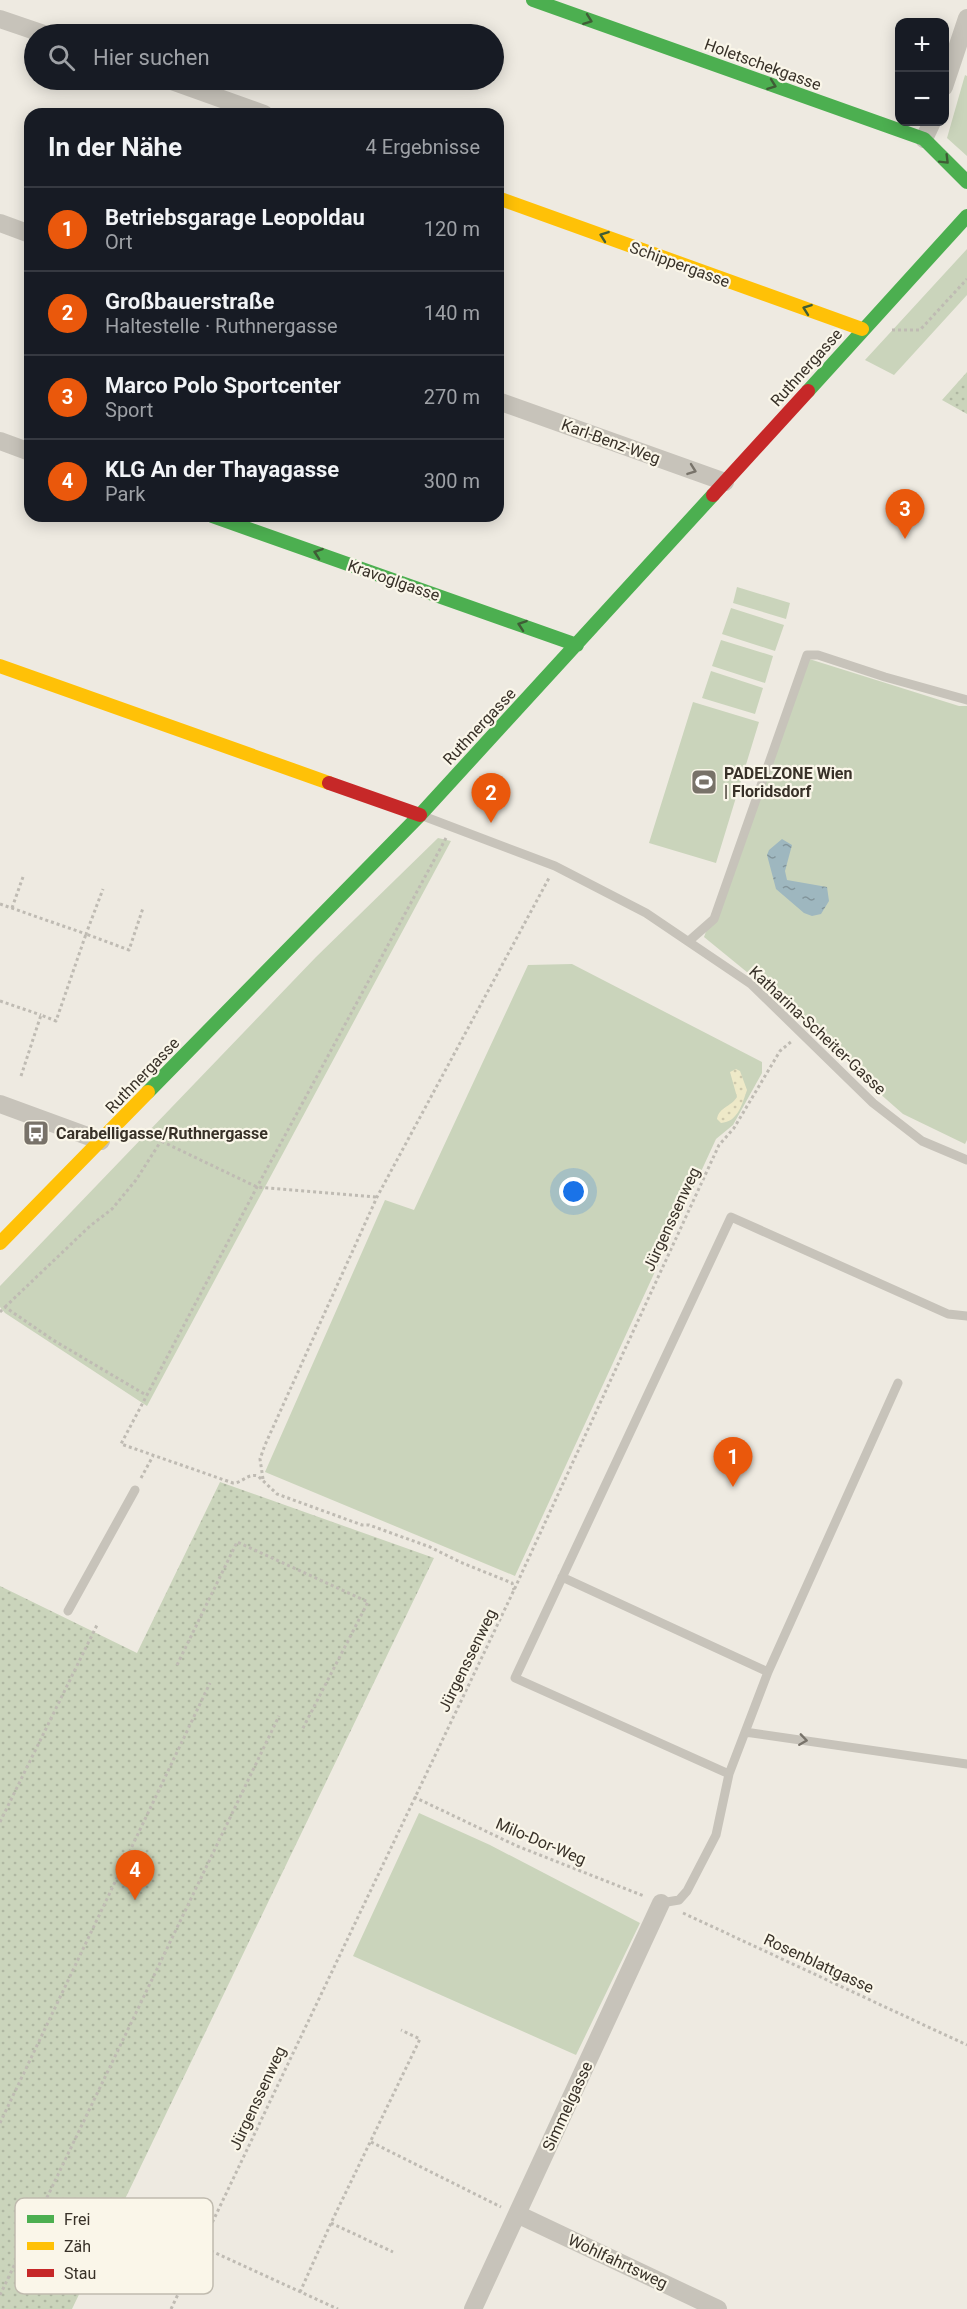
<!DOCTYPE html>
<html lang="de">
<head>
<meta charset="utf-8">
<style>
  :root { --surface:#171b24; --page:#20242c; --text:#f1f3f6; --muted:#9ea1a6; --line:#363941; --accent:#ea580c }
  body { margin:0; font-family:Roboto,sans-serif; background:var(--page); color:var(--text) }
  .controls { position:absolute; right:18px; top:18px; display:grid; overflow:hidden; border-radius:12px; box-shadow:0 3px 15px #0003 }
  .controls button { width:54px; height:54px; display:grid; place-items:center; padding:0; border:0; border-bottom:2px solid var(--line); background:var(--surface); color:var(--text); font:30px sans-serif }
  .you { position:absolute; left:574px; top:1192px; width:21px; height:21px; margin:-15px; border:4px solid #fff; border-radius:50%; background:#1a73e8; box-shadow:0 0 0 9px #1a73e833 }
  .badge { display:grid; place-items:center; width:39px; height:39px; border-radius:50%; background:var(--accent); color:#fff; font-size:20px; font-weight:700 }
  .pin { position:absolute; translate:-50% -50px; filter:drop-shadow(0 2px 3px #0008) }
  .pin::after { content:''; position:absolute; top:32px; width:21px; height:18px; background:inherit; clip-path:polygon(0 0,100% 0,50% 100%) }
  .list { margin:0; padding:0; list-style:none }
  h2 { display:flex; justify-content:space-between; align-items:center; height:78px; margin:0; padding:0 24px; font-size:26px }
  h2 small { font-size:20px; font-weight:400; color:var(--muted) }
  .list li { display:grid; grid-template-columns:39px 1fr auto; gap:18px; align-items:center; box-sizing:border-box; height:84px; padding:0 24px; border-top:2px solid var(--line) }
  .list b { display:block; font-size:22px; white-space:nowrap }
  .list p { margin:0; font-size:20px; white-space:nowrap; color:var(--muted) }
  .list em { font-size:20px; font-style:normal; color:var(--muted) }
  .icon { flex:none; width:33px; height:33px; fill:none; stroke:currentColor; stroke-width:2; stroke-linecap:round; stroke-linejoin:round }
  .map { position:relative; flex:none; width:967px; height:2309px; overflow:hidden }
  .search { position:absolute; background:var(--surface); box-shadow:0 3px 15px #0003; left:24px; top:24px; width:480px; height:66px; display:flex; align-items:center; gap:15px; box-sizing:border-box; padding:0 21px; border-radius:33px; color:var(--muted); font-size:22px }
  .panel { position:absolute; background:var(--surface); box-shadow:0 3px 15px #0003; left:24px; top:108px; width:480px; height:414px; border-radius:18px }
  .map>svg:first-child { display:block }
  .grass { fill:#cad4bb }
  .sand { fill:url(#sand-dots) }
  .garden { fill:url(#garden-dots) }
  .water { fill:url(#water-ripples) }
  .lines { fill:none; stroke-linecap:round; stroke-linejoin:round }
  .path { stroke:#bfbbb3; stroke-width:3; stroke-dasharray:3 3; stroke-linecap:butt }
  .lane { stroke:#c7c3ba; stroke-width:9 }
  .street { stroke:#c7c3ba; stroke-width:18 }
  .fast { stroke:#4caf50; stroke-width:14 }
  .slow { stroke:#ffc107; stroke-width:14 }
  .jam { stroke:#c62828; stroke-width:14 }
  .oneway { stroke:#3f5d36 }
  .oneway2 { stroke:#78736a }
  .labels { text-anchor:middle; stroke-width:4.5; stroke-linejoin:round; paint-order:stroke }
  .street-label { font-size:16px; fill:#383128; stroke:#faf6e9 }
  .poi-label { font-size:16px; font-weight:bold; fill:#383128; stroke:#faf6e9; text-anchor:start }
  .key { fill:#faf6e9; stroke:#c0bbaf; stroke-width:1.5 }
  .key-label { font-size:16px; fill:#383128 }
</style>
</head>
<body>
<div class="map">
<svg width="967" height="2309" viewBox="0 0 967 2309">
  <defs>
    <pattern id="sand-dots" width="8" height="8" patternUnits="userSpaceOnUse" patternTransform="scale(1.5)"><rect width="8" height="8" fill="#eee9c8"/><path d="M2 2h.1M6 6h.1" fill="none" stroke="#cdc8ac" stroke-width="1.8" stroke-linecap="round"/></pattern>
    <pattern id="garden-dots" width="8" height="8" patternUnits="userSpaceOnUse" patternTransform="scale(1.5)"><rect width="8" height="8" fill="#cad4bb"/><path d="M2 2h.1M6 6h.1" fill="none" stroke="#aeb6a1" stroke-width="1.8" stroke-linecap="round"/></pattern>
    <pattern id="water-ripples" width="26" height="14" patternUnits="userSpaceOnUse" patternTransform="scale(1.5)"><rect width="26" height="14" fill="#9eb7bf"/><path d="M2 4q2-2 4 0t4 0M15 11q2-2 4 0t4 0" fill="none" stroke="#82959b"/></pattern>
  </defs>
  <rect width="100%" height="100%" fill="#eeeae1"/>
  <!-- grass -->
  <path class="grass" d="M965 75 967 76V156L947 138Z
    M967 249V295L894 375 865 360Z
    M737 587 790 603 786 619 733 603Z
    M731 608 784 625 775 651 722 634Z
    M721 640 773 656 765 683 712 666Z
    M806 658 959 706H967V1140L965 1144 903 1114 870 1085 839 1047 704 937Z
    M711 671 763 688 755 714 702 698Z
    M693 702 759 722 716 863 649 843Z
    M438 838 451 841 147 1406 5 1313 0 1307V1286L316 957Z
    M572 964 762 1062V1073L733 1125 716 1139 515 1576 265 1472 385 1200 414 1210 528 965Z
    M419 1813 490 1845 640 1923 576 2055 353 1956Z"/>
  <!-- sand -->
  <path class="sand" d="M736 1069 740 1071 747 1090C742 1104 738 1122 721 1123L717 1119C719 1107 731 1107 737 1097L730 1072Z"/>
  <!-- garden -->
  <path class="garden" d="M967 372V414L942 400Z
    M220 1482 434 1558 72 2309H0V1586L137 1653Z"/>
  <!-- water -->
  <path class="water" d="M782 839 792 845 785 871 787 880 827 887 829 901 821 914 812 916 804 913 776 889 767 855 769 850Z"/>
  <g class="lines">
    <!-- path -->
    <path class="path" d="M892 330H920L967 279
      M446 838 257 1187 121 1444 233 1483C243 1483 247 1473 258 1476L277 1494 362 1525H369L430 1547 460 1562 512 1583 514 1590
      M0 904 86 934 103 889
      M12 908 24 874
      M0 1001 41 1015
      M21 1076 41 1015 56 1021 86 934 129 950 143 908
      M140 1131 257 1187 377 1197
      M5 1307 90 1226 112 1209 136 1180 161 1141
      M0 1312 5 1307 53 1340 146 1395
      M141 1478 153 1456
      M263 1479 260 1459 265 1445 377 1197 549 878
      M177 1665 237 1542 368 1602 302 1730
      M414 1797 517 1846 644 1896
      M0 1822 97 1625
      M683 1913 967 2045
      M0 2123 210 1683
      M371 2142 501 2207
      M331 2223 393 2252
      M200 2246 338 2309
      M300 2292 331 2223 420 2039 401 2030
      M0 2295 279 1716
      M171 2309 514 1590 719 1145 734 1128 780 1051 792 1041"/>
    <!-- lane -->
    <path class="lane" d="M423 816 555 866 646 913 751 984 873 1103 922 1141 967 1160
      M689 941 714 919 807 655H818L885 677 967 700
      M562 1577 768 1672
      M68 1611 135 1490
      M745 1732 967 1764
      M729 1774 515 1678 731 1217 948 1314 967 1316
      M661 1903 679 1900 687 1891 716 1835 729 1774 768 1672 898 1383"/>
    <!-- street -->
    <path class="street" d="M0 19 44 34
      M169 80 264 114
      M944 87 967 18
      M924 139 932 122
      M0 223 30 234
      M498 401 725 482
      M0 441 30 452
      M0 1104 101 1141
      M517 2214 718 2309
      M473 2309 661 1903"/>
    <!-- fast -->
    <path class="fast" d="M533 0 924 139 967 182
      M808 391 967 216
      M212 516 577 645
      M148 1092 420 815 713 495"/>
    <!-- slow -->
    <path class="slow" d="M498 198 862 329
      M0 666 329 783
      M0 1243 148 1092"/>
    <!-- jam -->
    <path class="jam" d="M713 495 808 391
      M329 783 420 815"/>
  </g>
  <!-- one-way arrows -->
  <defs><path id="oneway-chevron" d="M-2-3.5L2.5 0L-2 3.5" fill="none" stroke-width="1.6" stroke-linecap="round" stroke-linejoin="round" transform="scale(1.5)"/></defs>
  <g class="oneway">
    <use href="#oneway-chevron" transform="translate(588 20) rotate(20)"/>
    <use href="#oneway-chevron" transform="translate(772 85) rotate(20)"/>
    <use href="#oneway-chevron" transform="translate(945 160) rotate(45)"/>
    <use href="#oneway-chevron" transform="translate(604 236) rotate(-160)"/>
    <use href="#oneway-chevron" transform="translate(807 309) rotate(-160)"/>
    <use href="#oneway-chevron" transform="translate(318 553) rotate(-161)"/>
    <use href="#oneway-chevron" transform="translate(522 625) rotate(-161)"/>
  </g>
  <g class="oneway2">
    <use href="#oneway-chevron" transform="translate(692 470) rotate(20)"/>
    <use href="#oneway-chevron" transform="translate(803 1740) rotate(8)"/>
  </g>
  <!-- icons -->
  <defs>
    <symbol id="stadium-square" viewBox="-11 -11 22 22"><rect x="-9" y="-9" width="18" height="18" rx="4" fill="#787269" stroke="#faf6e9"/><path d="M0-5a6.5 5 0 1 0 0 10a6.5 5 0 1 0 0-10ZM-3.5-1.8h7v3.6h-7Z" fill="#fff"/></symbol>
    <symbol id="bus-square" viewBox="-11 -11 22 22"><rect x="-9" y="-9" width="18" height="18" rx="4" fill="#787269" stroke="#faf6e9"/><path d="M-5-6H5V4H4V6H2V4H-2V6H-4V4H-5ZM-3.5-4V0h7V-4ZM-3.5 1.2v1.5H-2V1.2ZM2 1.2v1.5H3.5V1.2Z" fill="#fff"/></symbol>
  </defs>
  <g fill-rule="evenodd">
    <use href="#stadium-square" x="689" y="767" width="30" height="30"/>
    <use href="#bus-square" x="21" y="1118" width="30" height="30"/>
  </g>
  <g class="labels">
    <!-- street labels -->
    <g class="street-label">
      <text transform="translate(763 64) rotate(20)" y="6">Holetschekgasse</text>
      <text transform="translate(680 264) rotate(20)" y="6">Schippergasse</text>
      <text transform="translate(806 367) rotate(-48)" y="6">Ruthnergasse</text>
      <text transform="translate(611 441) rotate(20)" y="6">Karl-Benz-Weg</text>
      <text transform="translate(394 580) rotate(19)" y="6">Kravoglgasse</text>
      <text transform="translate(479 726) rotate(-47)" y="6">Ruthnergasse</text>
      <text transform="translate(818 1030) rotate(43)" y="6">Katharina-Scheiter-Gasse</text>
      <text transform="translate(142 1075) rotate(-46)" y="6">Ruthnergasse</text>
      <text transform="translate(671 1219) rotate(-65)" y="6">Jürgenssenweg</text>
      <text transform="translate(467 1660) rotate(-64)" y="6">Jürgenssenweg</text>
      <text transform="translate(541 1841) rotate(23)" y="6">Milo-Dor-Weg</text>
      <text transform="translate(819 1963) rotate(25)" y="6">Rosenblattgasse</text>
      <text transform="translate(257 2098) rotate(-65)" y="6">Jürgenssenweg</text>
      <text transform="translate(567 2106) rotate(-65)" y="6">Simmelgasse</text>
      <text transform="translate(618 2261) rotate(25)" y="6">Wohlfahrtsweg</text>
    </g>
    <!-- poi labels -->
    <g class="poi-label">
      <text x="724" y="779">PADELZONE Wien<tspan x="724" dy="18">| Floridsdorf</tspan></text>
      <text x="56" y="1139">Carabelligasse/Ruthnergasse</text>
    </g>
  </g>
  <!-- legend -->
  <rect x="15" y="2198" width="198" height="96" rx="9" class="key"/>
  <rect x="27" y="2215" width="27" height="8" fill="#4caf50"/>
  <rect x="27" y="2242" width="27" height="8" fill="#ffc107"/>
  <rect x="27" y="2269" width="27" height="8" fill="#c62828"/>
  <g class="key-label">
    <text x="64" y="2225">Frei</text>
    <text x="64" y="2252">Zäh</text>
    <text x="64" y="2279">Stau</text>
  </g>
</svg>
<div class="controls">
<button>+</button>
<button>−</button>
</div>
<div class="you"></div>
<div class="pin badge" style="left:733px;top:1487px">1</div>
<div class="pin badge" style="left:491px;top:823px">2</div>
<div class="pin badge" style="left:905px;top:539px">3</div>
<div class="pin badge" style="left:135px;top:1900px">4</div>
<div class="search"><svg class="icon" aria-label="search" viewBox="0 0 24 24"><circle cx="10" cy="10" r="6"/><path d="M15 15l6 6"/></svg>Hier suchen</div>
<section class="panel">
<h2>In der Nähe<small>4 Ergebnisse</small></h2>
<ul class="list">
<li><span class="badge">1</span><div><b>Betriebsgarage Leopoldau</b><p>Ort</p></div><em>120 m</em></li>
<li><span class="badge">2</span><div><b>Großbauerstraße</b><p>Haltestelle · Ruthnergasse</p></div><em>140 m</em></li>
<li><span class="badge">3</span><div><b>Marco Polo Sportcenter</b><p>Sport</p></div><em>270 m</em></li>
<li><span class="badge">4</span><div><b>KLG An der Thayagasse</b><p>Park</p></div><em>300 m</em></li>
</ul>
</section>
</div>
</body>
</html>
